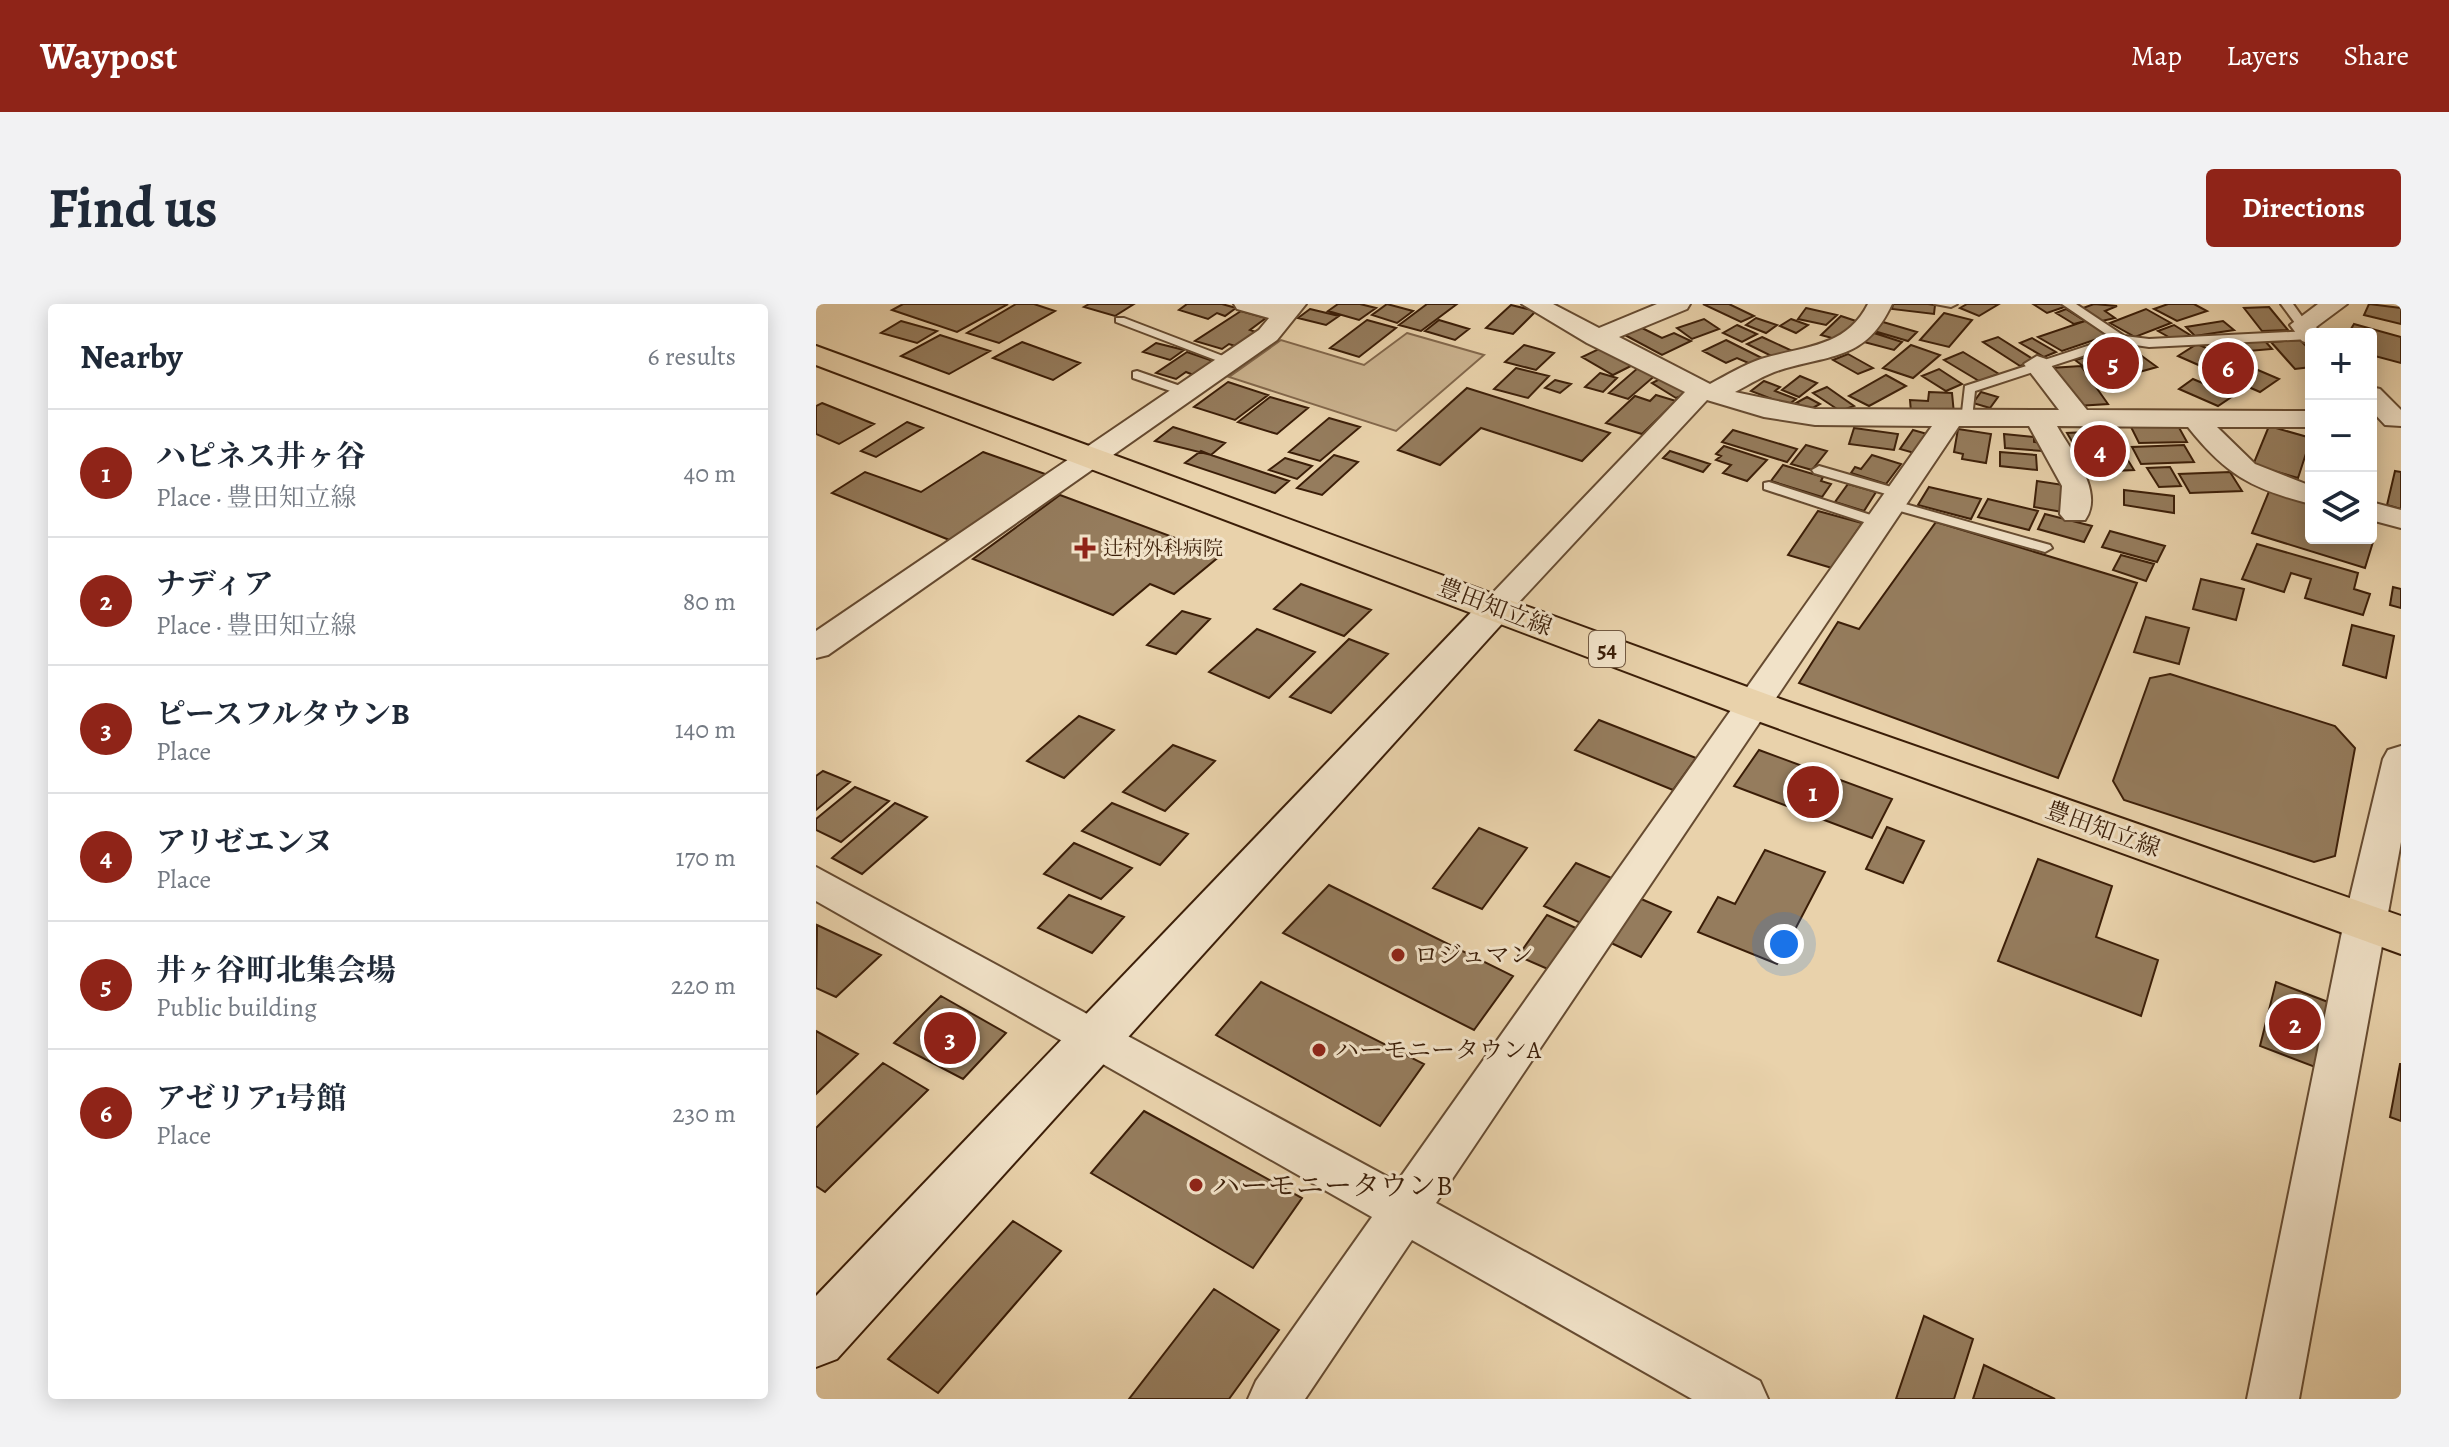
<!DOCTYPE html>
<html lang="en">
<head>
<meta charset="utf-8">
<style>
  :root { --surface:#fff; --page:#f2f2f3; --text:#1f2937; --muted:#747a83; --line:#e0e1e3; --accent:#8f2418 }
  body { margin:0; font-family:Alegreya,"Noto Serif JP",serif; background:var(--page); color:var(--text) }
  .controls { position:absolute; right:24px; top:24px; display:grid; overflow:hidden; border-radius:8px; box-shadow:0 4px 20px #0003 }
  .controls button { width:72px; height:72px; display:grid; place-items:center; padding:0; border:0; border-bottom:2px solid var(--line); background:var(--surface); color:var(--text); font:40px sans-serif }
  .you { position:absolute; left:968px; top:640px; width:28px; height:28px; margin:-20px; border:6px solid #fff; border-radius:50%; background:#1a73e8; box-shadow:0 0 0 12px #1a73e833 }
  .badge { display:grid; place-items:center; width:52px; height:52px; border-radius:50%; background:var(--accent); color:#fff; font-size:26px; font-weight:700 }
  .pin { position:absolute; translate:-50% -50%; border:4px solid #fff; box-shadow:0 2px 8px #0006 }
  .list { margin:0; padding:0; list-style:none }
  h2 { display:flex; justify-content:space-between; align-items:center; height:104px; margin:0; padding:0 32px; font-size:34px }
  h2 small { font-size:26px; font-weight:400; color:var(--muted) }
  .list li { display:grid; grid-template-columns:52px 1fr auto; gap:24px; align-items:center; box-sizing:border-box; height:128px; padding:0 32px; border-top:2px solid var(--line) }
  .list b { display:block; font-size:30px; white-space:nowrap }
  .list p { margin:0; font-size:26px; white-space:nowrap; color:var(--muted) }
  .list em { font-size:26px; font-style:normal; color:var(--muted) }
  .icon { flex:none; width:44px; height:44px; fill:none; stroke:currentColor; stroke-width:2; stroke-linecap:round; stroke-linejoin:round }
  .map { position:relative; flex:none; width:1585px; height:1095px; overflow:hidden; border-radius:8px }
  header { display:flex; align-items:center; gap:48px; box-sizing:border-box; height:112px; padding:0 40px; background:var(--accent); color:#fff }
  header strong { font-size:38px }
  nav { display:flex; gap:44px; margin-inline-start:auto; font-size:28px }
  .intro { display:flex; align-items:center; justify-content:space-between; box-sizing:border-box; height:192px; padding:0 48px }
  h1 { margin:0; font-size:56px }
  .button { padding:20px 36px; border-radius:8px; background:var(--accent); color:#fff; font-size:28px; font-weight:700 }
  main { display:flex; gap:48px; padding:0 48px }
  aside { flex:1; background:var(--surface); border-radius:8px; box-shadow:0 4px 20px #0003 }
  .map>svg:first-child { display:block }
  .green { fill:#cbb38f; stroke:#83684c; stroke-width:2 }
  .building { fill:#957c5d; stroke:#3b1e08; stroke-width:2 }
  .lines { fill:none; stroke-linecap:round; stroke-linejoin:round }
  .lane-casing { stroke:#664b31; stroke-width:4 }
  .street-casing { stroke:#664b31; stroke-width:4 }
  .secondary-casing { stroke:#3b1e08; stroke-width:4 }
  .primary-casing { stroke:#3b1e08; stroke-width:4 }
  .lane { fill:#f1e2c8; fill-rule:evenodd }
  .street { fill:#f1e2c8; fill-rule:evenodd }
  .secondary { fill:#f1e2c8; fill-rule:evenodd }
  .primary { fill:#e9d2ab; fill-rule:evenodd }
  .poi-dot { fill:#8f2418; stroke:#f1e2c8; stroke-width:3 }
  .labels { text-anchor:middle; stroke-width:6; stroke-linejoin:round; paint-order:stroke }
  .far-poi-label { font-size:20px; fill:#3b1e08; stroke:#f1e2c8; text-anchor:start }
  .shield { fill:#f1e2c8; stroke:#725942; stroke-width:2 }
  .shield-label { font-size:22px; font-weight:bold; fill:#3b1e08 }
  .street-label { font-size:24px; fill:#3b1e08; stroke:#f1e2c8 }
  .poi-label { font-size:24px; fill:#3b1e08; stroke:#f1e2c8; text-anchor:start }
  .near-poi-label { font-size:28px; fill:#3b1e08; stroke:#f1e2c8; text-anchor:start }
</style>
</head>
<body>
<header>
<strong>Waypost</strong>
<nav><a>Map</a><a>Layers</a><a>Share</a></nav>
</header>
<div class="intro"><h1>Find us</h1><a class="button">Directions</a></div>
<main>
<aside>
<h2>Nearby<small>6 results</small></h2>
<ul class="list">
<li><span class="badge">1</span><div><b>ハピネス井ヶ谷</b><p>Place · 豊田知立線</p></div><em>40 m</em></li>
<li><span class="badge">2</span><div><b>ナディア</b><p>Place · 豊田知立線</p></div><em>80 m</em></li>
<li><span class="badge">3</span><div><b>ピースフルタウンB</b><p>Place</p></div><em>140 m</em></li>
<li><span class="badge">4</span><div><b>アリゼエンヌ</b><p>Place</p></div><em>170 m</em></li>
<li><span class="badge">5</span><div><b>井ヶ谷町北集会場</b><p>Public building</p></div><em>220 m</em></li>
<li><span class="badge">6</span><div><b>アゼリア1号館</b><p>Place</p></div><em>230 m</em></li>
</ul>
</aside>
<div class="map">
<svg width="1585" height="1095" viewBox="0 0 1585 1095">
  <rect width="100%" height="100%" fill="#e9d2ab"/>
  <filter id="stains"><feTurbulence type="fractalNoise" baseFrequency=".0025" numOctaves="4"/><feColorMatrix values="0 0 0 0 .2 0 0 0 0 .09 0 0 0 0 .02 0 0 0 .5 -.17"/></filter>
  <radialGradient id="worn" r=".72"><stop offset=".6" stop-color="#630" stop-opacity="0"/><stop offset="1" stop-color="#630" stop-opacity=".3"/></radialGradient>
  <!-- green -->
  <path class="green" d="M591 29 668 51 580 127 413 73 465 36 548 61Z"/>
  <!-- building -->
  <path class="building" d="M87 0H192L141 28 76 6Z
    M200 0H218L239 7 183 39 151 29Z
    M273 0H318L299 12 268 3Z
    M371 0H406L420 4 409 12 401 9 392 15 363 6Z
    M522 0H544L560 4 543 16 512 7Z
    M571 0 597 7 581 19 556 11Z
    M611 0H641L605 27 583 21Z
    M887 0H913L938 12 925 18Z
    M1077 0H1112L1119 1 1118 10 1076 5Z
    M1151 0H1183L1163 12 1144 4Z
    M1217 0H1247L1251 2 1231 9Z
    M1278 0 1301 2 1289 7 1299 14 1286 17 1267 4Z
    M1352 0H1378L1391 7 1361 17 1338 5Z
    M1553 0 1585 4V20L1548 11Z
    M695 1 720 7 697 30 670 24Z
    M1453 3 1472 26 1446 27 1428 4Z
    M990 4 1021 11 1010 21 982 15Z
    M494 5 523 12 510 21 482 14Z
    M1250 5 1269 17 1258 20 1240 9Z
    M1330 5 1355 19 1319 33 1294 19Z
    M425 7 450 14 434 26 440 28 419 42 413 40 406 45 379 37Z
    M1128 9 1156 16 1133 43 1104 36Z
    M1025 12 1049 20 1030 38 1005 31Z
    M940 14 961 21 950 29 930 21Z
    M888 15 903 25 876 35 861 24Z
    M975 15 992 21 980 29 964 22Z
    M551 16 580 24 543 53 514 44Z
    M623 16 653 25 639 36 609 27Z
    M85 17 121 27 101 39 65 29Z
    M1269 17 1293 31 1246 47 1222 33Z
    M1407 17 1418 26 1379 32 1370 23Z
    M1067 18 1101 28 1092 37 1058 27Z
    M1538 20 1585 33V59L1555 51V30H1532Z
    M921 21 941 30 926 38 907 29Z
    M1358 21 1374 31 1358 36 1342 27Z
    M824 23 846 34 858 29 875 37 846 51 807 30Z
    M1058 29 1086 38 1078 46 1048 38Z
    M124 31 174 47 133 70 85 52Z
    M946 33 981 49 966 57 931 40Z
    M1182 33 1220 57 1204 62 1167 38Z
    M1216 34 1240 48 1228 53 1204 39Z
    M910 36 948 55 937 61 921 54 910 59 887 47Z
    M1484 36 1495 47V63L1479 65 1455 38Z
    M1449 37 1456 45 1432 47 1424 38Z
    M206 38 264 59 237 76 177 54Z
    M340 39 368 46 354 56 327 48Z
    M1381 40 1463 75 1444 88 1362 52Z
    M708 41 738 49 720 66 689 58Z
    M1095 41 1124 51 1097 74 1067 64Z
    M789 42 821 59 797 71 766 53Z
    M1312 42 1341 63 1288 78 1259 56Z
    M371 48 400 58 380 72 370 68 360 75 340 69Z
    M1147 48 1183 70 1163 77 1128 56Z
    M1032 50 1057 64 1042 70 1017 56Z
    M1265 62 1292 100 1261 102 1235 64Z
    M823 63 842 69 812 95 793 89Z
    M700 64 733 72 712 94 678 85Z
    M1123 65 1146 80 1130 87 1106 72Z
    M784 69 801 74 787 88 769 83Z
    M1070 71 1090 82 1053 102 1033 92Z
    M984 72 1001 79 983 93 966 86Z
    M848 73 873 89 860 94 836 79Z
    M1377 75 1417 92 1402 102 1363 85Z
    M739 76 755 80 744 89 729 84Z
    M948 77 964 83 959 87 980 95 972 101 935 87Z
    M412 78 452 91 419 116 378 103Z
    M1011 83 1038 102 1024 107 997 89Z
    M651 84 794 129 766 157 665 124 624 161 582 146Z
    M1113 88 1136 89 1138 110 1095 108 1094 96 1112 97Z
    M1165 88 1182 93 1174 104 1157 99Z
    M840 91 860 97 826 130 790 119 819 92 834 97Z
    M454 93 492 104 461 130 422 118Z
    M991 93 1004 100 993 106 980 99Z
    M6 99 58 120 23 140 0 130V102Z
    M513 114 544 123 504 157 473 148Z
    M91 118 107 124 60 153 45 147Z
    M1361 120 1371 138 1323 139 1314 121Z
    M1453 122 1495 134 1482 174 1437 161Z
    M357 123 409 139 395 151 339 137Z
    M1038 124 1082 130 1078 146 1033 140Z
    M1142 125 1175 130 1170 159 1146 155 1147 150 1138 148Z
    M917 126 981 145 971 158 906 138Z
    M1097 126 1115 131 1102 150 1084 145Z
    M1294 127 1318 166 1274 168 1251 129Z
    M1188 130 1218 133V138L1225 139 1226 147 1189 144Z
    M990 141 1011 147 996 166 975 160Z
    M1368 141 1378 158 1325 160 1316 143Z
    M908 142 951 156 931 177 907 169 915 161 900 156 905 152 900 150Z
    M385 147 395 151 473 177 459 189 369 159Z
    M854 147 894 160 887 168 847 154Z
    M167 148 232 171 136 237 16 189 49 168 105 188Z
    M1184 148 1220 151 1221 166 1184 162Z
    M518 151 542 158 506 191 481 184Z
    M1056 151 1085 160 1070 180 1035 169 1039 163 1045 165Z
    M469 154 496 162 481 175 453 166Z
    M967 161 1007 173 1005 177 1015 180 1006 193 955 177Z
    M1354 163 1365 182 1343 183 1331 164Z
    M1579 167 1585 168V205L1571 201Z
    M1414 168 1426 187 1374 189 1363 170Z
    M1221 177 1254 182 1252 209 1218 203Z
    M1032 180 1060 188 1048 207 1019 198Z
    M1113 183 1165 195 1155 215 1102 201Z
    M1454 185 1495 197V234H1542L1557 238 1549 264 1436 229Z
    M1308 186 1358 192V209L1308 201Z
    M244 191 405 251 358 290 334 280 297 311 157 255Z
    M1172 195 1222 207 1213 226 1162 213Z
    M1002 207 1046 219 1016 264 972 251Z
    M1229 210 1276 222 1268 238 1222 225Z
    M1120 218 1321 279 1242 474 983 379 1022 318 1043 325Z
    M1294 227 1349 242 1341 258 1286 243Z
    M1441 240 1542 269 1538 285 1554 290 1547 311 1489 294 1495 275 1475 269 1468 288 1426 275Z
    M1305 251 1338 260 1330 277 1297 266Z
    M1385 275 1428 285 1420 316 1377 305Z
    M485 280 555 306 528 332 458 305Z
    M1577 283 1585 285V304L1574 301Z
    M366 307 394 315 360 350 331 341Z
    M1330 313 1373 324 1363 360 1318 348Z
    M1536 321 1578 332 1570 374 1527 361Z
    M441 325 499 348 453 394 393 368Z
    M533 335 572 350 515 409 474 393Z
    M1354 370 1519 422 1539 444 1519 552 1498 558 1308 496 1297 477 1334 374Z
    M263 412 298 426 248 474 211 457Z
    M783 416 880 454 857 486 759 446Z
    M357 441 399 457 349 507 307 488Z
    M943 446 1076 495 1056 534 918 482Z
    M7 467 34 478 0 506V472Z
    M39 483 73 497 25 538 0 526V515Z
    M79 499 111 513 46 570 16 554Z
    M296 499 372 530 344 561 266 527Z
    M1071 523 1108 537 1087 579 1050 565Z
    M663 524 711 544 666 605 617 584Z
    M258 539 316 564 285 595 228 570Z
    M949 546 1009 568 961 660 882 628 902 593 919 600Z
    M1222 555 1296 582 1280 633 1342 656 1325 712 1182 657Z
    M760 559 800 576 769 621 728 602Z
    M513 581 697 672 658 726 467 629Z
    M253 591 308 613 276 649 222 624Z
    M823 594 855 608 825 653 793 638Z
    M731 611 762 625 734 666 702 652Z
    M1 621 65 651 20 693 0 684Z
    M445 678 608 760 564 822 400 731Z
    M1460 678 1512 698 1499 763 1444 742Z
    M125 692 190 729 147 775 78 739Z
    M0 727 42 750 0 790Z
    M67 759 112 786 9 888 0 882V824Z
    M1584 760H1585V817L1574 813Z
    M328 807 486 894 437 964 275 869Z
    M197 917 245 947 122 1089 72 1055Z
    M398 985 463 1026 413 1095H313Z
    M1108 1012 1157 1035 1138 1095H1080Z
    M1168 1061 1239 1095H1157Z"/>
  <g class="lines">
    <defs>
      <path id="lane" d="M1119 0H1141L1135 3Z
        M1246 0H1260L1308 32 1333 35 1494 27 1499 30H1495L1494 35 1333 43 1306 39 1159 87 1156 114 1145 117 1149 82 1296 34Z
        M1465 0H1477L1492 21 1490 23H1482Z
        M300 14H308L420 57 410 60 300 18Z
        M321 67 370 84 372 87 366 91 317 74V68Z
        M1003 162 1089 187 1091 190 1084 194 998 169 996 166Z
        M953 178 1067 215 1069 218 1067 221H1057L948 185V179Z
        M1075 196 1234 241 1236 244 1229 248 1070 203 1068 200Z"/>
      <path id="street" d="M418 0H490L461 36 12 351 0 354V327L443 26 453 14 421 5Z
        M706 0H737L783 24 841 0H874L871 5 803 33 894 80C911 71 927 61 945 55 987 42 1030 44 1052 0H1076C1050 56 1016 50 964 66 948 71 934 80 919 88L999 105 1243 106 1208 60 1221 52 1230 55 1271 106 1495 107V123H1401L1439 160 1495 182V200C1436 185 1410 171 1372 123L1241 122C1255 147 1289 188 1269 216H1249L1244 210 1246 182 1213 122H1143L620 899 944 1077 952 1095H876L596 936 489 1095H432L440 1077 556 913 0 597V563L581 878 1116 122 999 121 948 113 891 96 690 312 679 315 668 312 663 305 668 298 869 88 771 39Z
        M1502 0H1531L1500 23 1506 30H1495V40L1486 37 1474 21Z
        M1555 83 1564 85 1585 106V122L1569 121 1555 106Z
        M1555 198 1585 206V224L1555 216Z
        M1585 442V538L1483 1095H1431L1528 618 1567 455 1572 446Z"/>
      <path id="secondary" d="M679 293 692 297 697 305 692 313 21 1055 0 1063V992L666 297Z"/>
      <path id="primary" d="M0 42 953 391 1585 612V650L925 411 0 61Z"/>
    </defs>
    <!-- lane casing -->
    <use href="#lane" class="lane-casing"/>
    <!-- street casing -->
    <use href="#street" class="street-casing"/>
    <!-- secondary casing -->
    <use href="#secondary" class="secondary-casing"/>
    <!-- primary casing -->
    <use href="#primary" class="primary-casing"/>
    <!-- lane -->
    <use href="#lane" class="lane"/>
    <!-- street -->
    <use href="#street" class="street"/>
    <!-- secondary -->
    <use href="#secondary" class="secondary"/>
    <!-- primary -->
    <use href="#primary" class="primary"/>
  </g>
  <!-- markers -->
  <g class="poi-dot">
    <path d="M265 232h8v8h8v8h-8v8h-8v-8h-8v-8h8z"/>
    <circle cx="582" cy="651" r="8"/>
    <circle cx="503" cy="746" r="8"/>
    <circle cx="380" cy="881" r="8"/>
  </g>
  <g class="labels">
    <!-- far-poi labels -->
    <g class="far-poi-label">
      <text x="287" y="251">辻村外科病院</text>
    </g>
    <!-- shield labels -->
    <rect class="shield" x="773" y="327" width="36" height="36" rx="6"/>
    <g class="shield-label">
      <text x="791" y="353">54</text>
    </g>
    <!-- street labels -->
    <g class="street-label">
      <text transform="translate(679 303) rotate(21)" y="8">豊田知立線</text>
      <text transform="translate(1287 525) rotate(20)" y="8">豊田知立線</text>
    </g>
    <!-- poi labels -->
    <g class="poi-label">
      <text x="598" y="659">ロジュマン</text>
      <text x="519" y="754">ハーモニータウンA</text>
    </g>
    <!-- near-poi labels -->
    <g class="near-poi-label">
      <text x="396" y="891">ハーモニータウンB</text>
    </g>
  </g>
  <rect width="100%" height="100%" filter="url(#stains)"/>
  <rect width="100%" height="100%" fill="url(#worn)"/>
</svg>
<div class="controls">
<button>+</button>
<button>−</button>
<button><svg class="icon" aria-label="layers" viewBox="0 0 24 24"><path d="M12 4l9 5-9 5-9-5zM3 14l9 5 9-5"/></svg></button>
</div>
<div class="you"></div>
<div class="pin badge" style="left:997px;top:488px">1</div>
<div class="pin badge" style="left:1479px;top:720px">2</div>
<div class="pin badge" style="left:134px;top:734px">3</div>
<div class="pin badge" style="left:1284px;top:147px">4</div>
<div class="pin badge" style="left:1297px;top:59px">5</div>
<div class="pin badge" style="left:1412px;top:64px">6</div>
</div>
</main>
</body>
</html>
